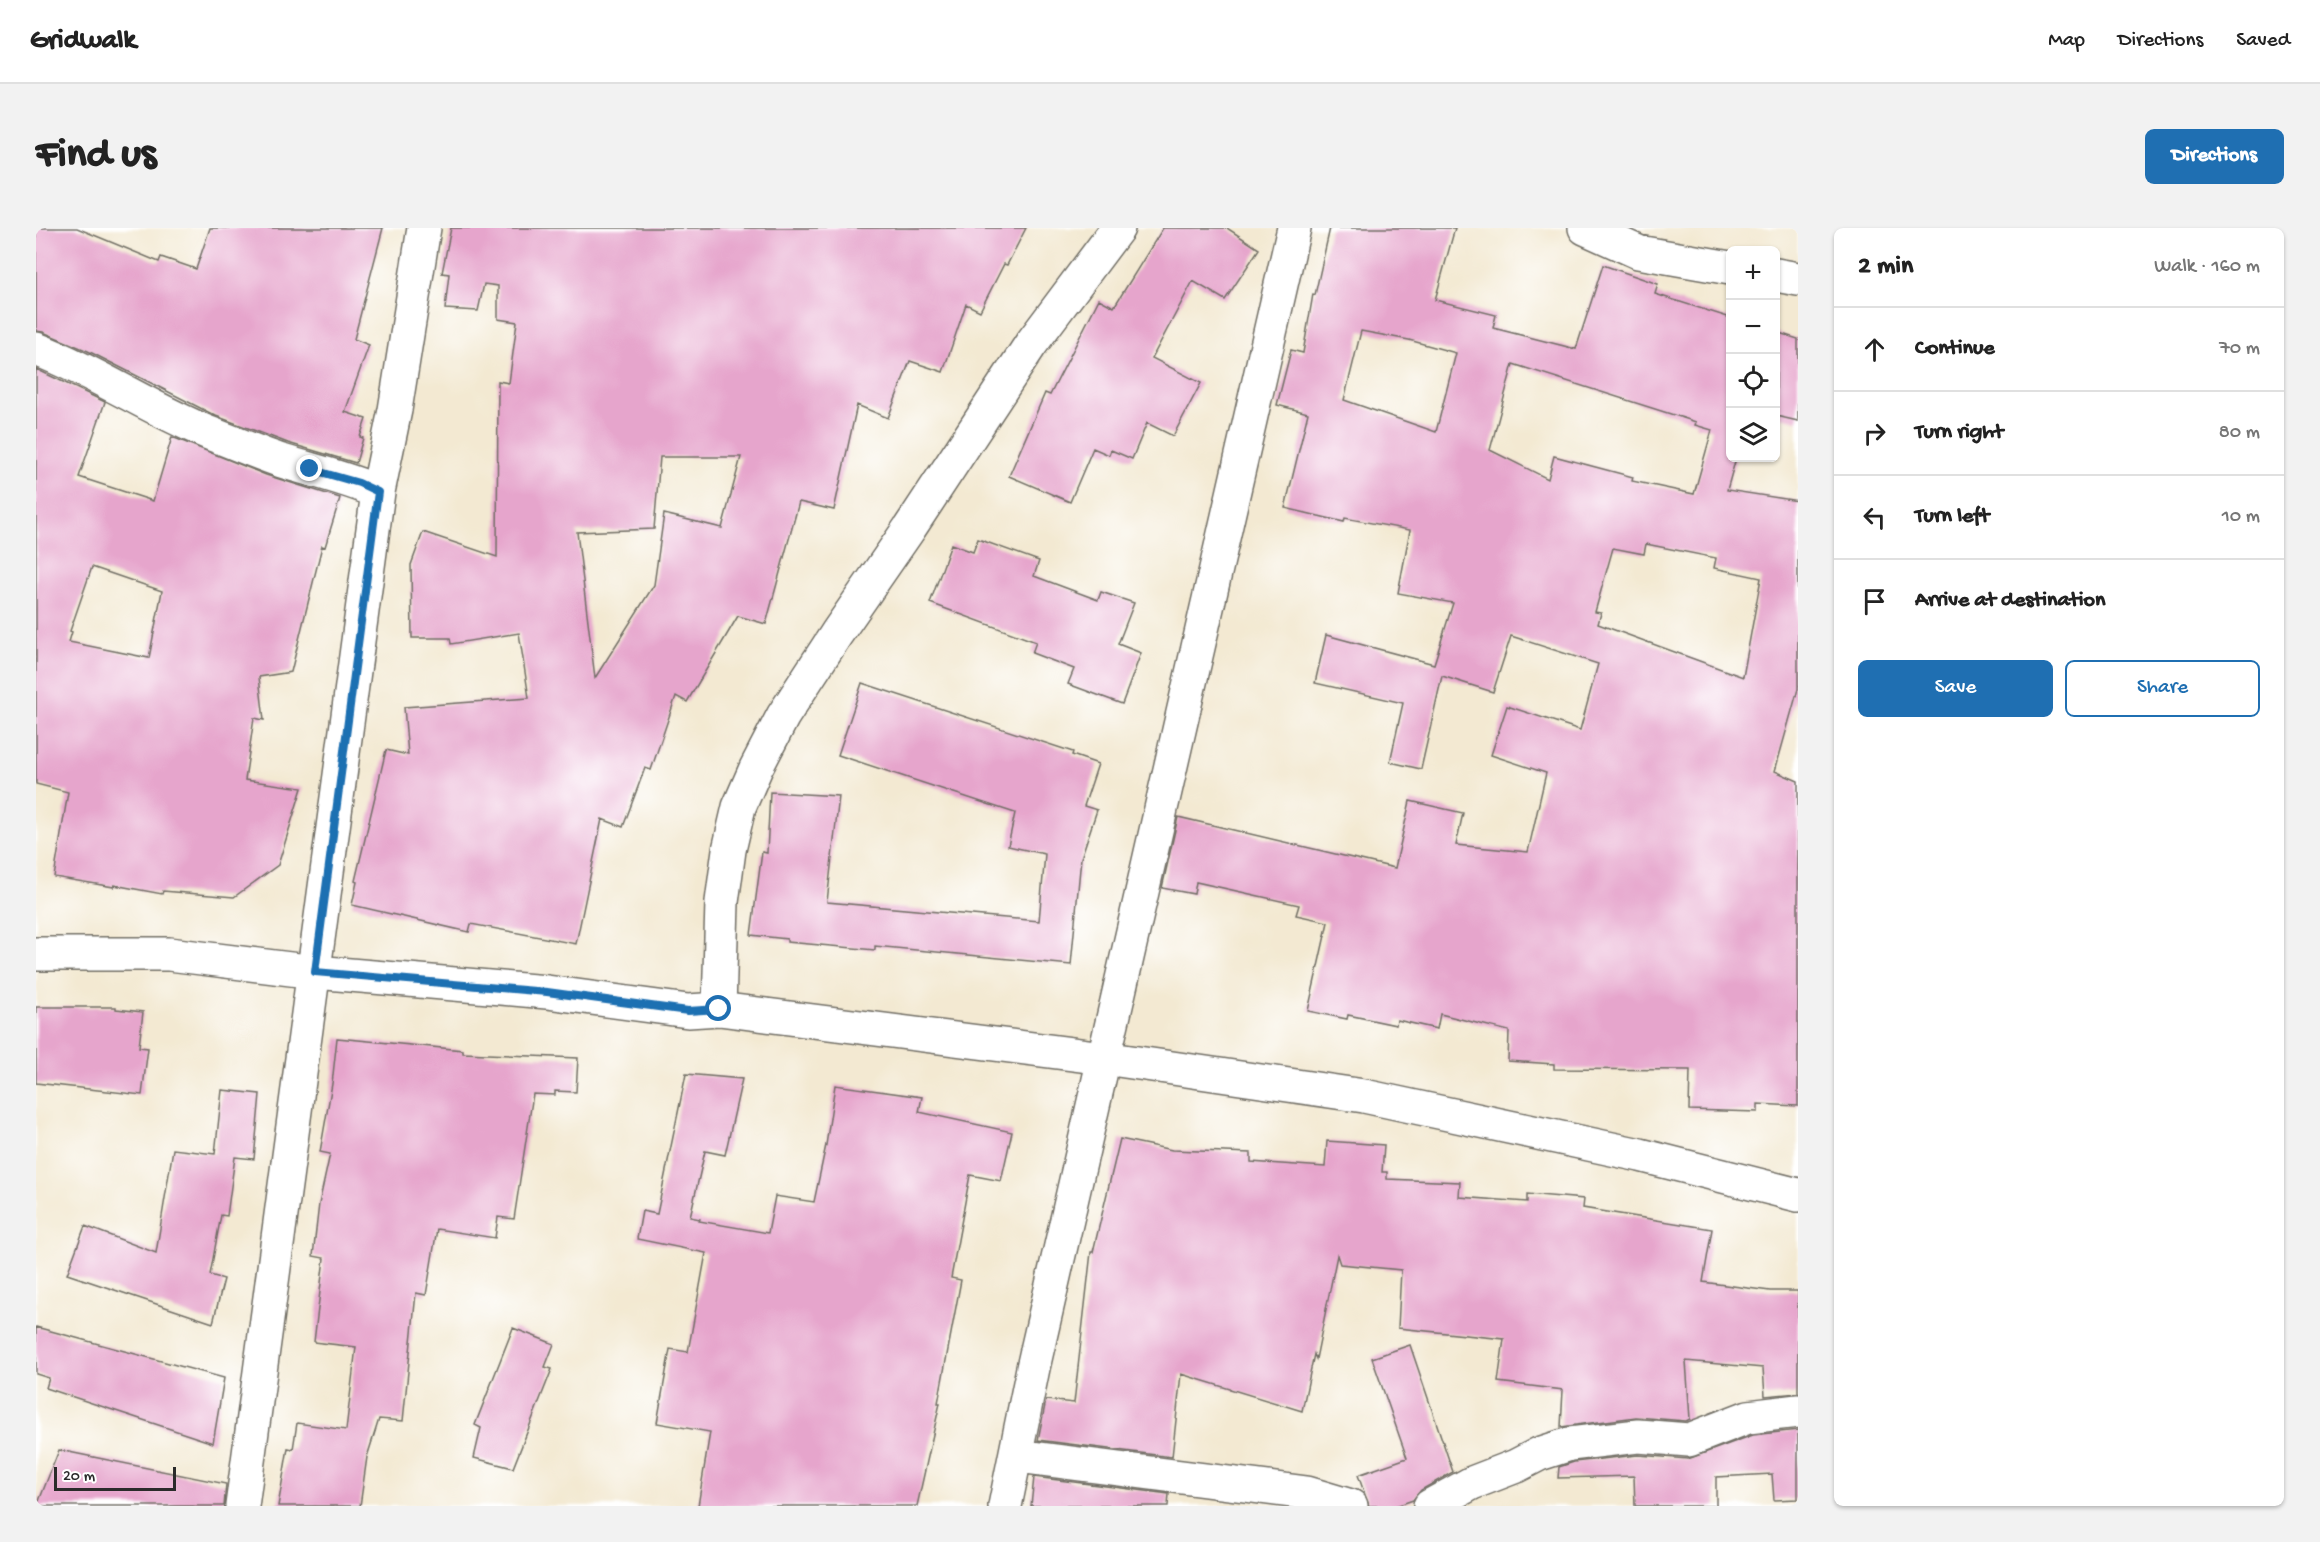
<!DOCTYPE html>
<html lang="en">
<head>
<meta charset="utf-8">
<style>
  :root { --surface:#fff; --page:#f2f2f2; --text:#222; --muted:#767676; --line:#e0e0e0; --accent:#1f6fb2 }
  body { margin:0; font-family:"Gochi Hand",sans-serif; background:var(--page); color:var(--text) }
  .controls { position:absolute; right:18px; top:18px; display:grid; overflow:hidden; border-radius:9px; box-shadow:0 2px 4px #0004 }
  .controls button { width:54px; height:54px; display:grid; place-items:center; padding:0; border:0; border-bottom:2px solid var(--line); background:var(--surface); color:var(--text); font:30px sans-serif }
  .scale { position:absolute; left:18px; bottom:15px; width:122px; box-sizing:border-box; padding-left:6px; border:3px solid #2b2b2b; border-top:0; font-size:16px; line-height:21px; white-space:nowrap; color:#2b2b2b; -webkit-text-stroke:4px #fff; paint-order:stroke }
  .stop { position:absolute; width:18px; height:18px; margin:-14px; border:4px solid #1f6fb2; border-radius:50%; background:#fff }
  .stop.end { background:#1f6fb2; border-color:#fff; box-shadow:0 2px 6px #0008 }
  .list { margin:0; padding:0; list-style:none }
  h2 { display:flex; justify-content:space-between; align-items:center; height:78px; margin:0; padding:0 24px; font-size:26px }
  h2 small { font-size:20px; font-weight:400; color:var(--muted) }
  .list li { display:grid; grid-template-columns:39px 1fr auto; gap:18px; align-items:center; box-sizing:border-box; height:84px; padding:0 24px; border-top:2px solid var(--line) }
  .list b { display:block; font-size:22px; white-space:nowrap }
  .list em { font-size:20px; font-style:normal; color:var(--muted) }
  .actions { display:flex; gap:12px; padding:18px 24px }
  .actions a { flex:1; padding:14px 0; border:2px solid var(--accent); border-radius:9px; text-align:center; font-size:21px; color:var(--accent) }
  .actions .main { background:var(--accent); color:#fff }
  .icon { flex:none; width:33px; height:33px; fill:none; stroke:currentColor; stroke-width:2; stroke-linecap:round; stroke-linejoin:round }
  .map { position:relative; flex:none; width:1762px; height:1278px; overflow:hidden; border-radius:9px }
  header { display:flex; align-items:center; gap:36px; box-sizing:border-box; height:84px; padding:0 30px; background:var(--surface); border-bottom:2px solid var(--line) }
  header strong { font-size:28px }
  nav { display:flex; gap:33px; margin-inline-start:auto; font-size:21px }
  .intro { display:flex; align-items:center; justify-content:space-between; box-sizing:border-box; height:144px; padding:0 36px }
  h1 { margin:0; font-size:42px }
  .button { padding:15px 27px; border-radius:9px; background:var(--accent); color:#fff; font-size:21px; font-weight:700 }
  main { display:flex; gap:36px; padding:0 36px }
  aside { flex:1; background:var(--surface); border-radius:9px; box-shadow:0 2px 4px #0004 }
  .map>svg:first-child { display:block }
  .building { fill:#e6a5cc; fill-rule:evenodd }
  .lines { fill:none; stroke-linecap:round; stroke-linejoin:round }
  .minor-casing { stroke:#716e65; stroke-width:36 }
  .tertiary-casing { stroke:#716e65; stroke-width:36 }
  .minor { stroke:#fff; stroke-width:33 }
  .tertiary { stroke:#fff; stroke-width:33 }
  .route { stroke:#1f6fb2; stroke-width:8 }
</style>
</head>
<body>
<header>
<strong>Gridwalk</strong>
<nav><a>Map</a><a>Directions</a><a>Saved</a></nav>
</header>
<div class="intro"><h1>Find us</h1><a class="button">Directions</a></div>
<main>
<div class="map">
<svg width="1762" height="1278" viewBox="0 0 1762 1278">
  <rect width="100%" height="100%" fill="#fff"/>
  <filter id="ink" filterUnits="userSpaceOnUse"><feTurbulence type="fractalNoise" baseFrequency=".0167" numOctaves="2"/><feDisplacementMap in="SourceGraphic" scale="12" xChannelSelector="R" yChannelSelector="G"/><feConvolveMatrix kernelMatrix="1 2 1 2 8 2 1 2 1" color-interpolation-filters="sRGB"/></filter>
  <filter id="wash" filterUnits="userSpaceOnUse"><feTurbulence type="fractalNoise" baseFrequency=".008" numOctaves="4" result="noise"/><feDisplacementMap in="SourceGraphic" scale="24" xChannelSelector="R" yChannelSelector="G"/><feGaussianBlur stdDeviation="1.35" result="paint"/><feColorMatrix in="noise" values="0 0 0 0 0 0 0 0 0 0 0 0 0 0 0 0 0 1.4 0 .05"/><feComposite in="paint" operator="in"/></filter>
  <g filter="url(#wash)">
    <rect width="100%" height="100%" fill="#f3e9d2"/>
    <g id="blocks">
      <!-- building -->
      <path class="building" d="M0 0H41L123 34 125 29 160 41 174 0H347L318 111 333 117 309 184 330 191 324 209 327 210 320 235 252 215 180 188 52 123 7 104 0 103Z
        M415 0H990L971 37 968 36 944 83 930 76 907 144 874 133 852 190 821 177 798 282 763 274 730 396 702 388 651 474 640 468 615 542 609 540 587 599 566 591 540 716 435 696 433 704 316 677 321 654 319 653 350 522 372 527 368 479 493 470 483 405 415 416 414 410H376L375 337 387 304 461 329 462 153 473 155 481 94 462 91V58L448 56 442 83 409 81 413 46 406 45ZM624 229H705L686 300 628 286 618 357 559 450 541 304 618 301Z
        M1127 0H1191L1223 21 1189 72 1157 53 1116 130 1165 155 1137 208 1111 195 1096 231 1075 222 1073 227 1057 220 1034 274 973 248 1009 165 1014 167 1063 71 1078 79Z
        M1294 0H1419L1399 72 1460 87 1457 100 1540 121 1567 37 1622 56 1619 66 1695 90V230H1700L1691 262 1762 273V461L1739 543 1762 553V878L1722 876V884L1653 882 1654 842 1518 841V836L1472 833 1473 803 1404 786 1401 801 1361 792 1360 797 1312 787 1311 791 1272 783 1292 694 1260 687 1263 677 1160 654 1158 666 1126 660 1142 589 1359 640 1374 573 1427 585 1420 617 1492 624 1510 545 1455 527 1471 478 1544 502 1562 436 1475 408 1457 464 1406 448 1385 541 1354 534 1367 475 1279 455 1290 407 1398 436 1417 375 1362 365 1374 302 1309 290 1308 294 1249 280 1272 185 1241 177 1255 122 1267 125 1277 66 1279 67ZM1325 103 1373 112 1420 125 1400 204 1308 172ZM1477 136 1660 194 1659 197 1676 202 1658 266 1596 253 1597 249 1518 228 1512 251 1454 222ZM1610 316 1680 330 1678 340 1725 350 1707 449 1562 396 1565 385 1559 384 1577 320 1608 326Z
        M1740 104 1762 111V193L1740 188Z
        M0 141 69 174 43 249 117 273 136 209 230 247 304 270 289 319 286 318 255 444 223 449 228 492 218 490 209 552 266 560 242 637 198 669 127 663 126 666 78 657V659L18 649 32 564 0 556ZM56 339 126 363 113 430 33 414 36 404 34 403Z
        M942 311 1003 333 998 348 1062 372 1065 364 1098 375 1082 416 1105 425 1086 476 1032 456 1038 441 996 425 1000 414 894 375 915 316 937 324Z
        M826 455 1037 524 1036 527 1062 536 1048 578 1061 582 1045 630 1035 737 839 718V722L751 714V711L715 707 726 624 731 625 734 564 803 568 791 674 1003 693 1009 626 972 618 979 585 802 527Z
        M0 779H80V781L107 784 103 819 112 820 106 867 0 855Z
        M301 810 427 822V825L542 830 540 864 519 863V867L497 866 478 991 462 989 459 1010 401 1001 390 1067 380 1065 367 1193 343 1191 331 1229 324 1278H242L252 1220 257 1221 261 1195 310 1202 320 1119 278 1114 288 1030 277 1028 283 976 294 926 284 924 296 856Z
        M650 846 706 851 689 927 669 923 654 989 664 991 663 993 732 1005 739 968 778 974 790 917 799 857 886 869 883 884 976 904 965 953 934 947 915 1050 925 1052 902 1175H904L881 1278H662L674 1204 621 1195 634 1121 652 1124 670 1025 601 1011 606 983 621 986Z
        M186 862 224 866 218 931 199 929 191 988 185 987 174 1047 188 1051 177 1095 31 1046 49 998 120 1025 137 921 179 926Z
        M1084 911 1136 922 1215 925V934L1289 939 1291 913 1348 917 1346 944H1351V951L1424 954 1423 969 1491 974V966L1548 971 1547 980 1676 1001 1667 1054 1734 1063H1762V1165L1729 1168 1727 1140 1650 1133 1654 1191 1650 1193 1600 1189 1525 1199 1527 1162 1462 1154 1468 1111 1362 1100 1365 1042 1304 1036 1301 1027 1280 1131 1278 1126 1266 1183 1145 1146 1136 1229 1002 1212 1010 1172 1038 1175 1055 1024H1057Z
        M0 1099 188 1150 177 1215 10 1160 13 1150 0 1146Z
        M477 1100 518 1116 509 1139 516 1141 477 1240 438 1230 445 1200 439 1197Z
        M1374 1117 1417 1244 1385 1262 1377 1272 1360 1278H1333L1322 1247 1371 1230 1336 1130Z
        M1762 1202V1271L1738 1272 1736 1246 1680 1249V1278H1599L1598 1248 1522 1250 1523 1239 1538 1234 1602 1227 1652 1231 1717 1207Z
        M23 1222 190 1256 188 1278H1Z
        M998 1249 1133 1266 1132 1278H995Z"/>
    </g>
  </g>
  <g filter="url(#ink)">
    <use href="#blocks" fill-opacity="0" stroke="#716e65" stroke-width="1.5"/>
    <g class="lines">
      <defs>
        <path id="minor" d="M1549 0 1602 24 1694 40
          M1740 47 1762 51
          M0 121C60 144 114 181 173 205 197 214 222 225 246 233 278 243 311 250 342 264
          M683 781 686 674 693 622 703 579 720 540 747 488 801 405 873 301 995 116 1082 0
          M981 1228 1271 1265 1315 1278
          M206 1278 342 264 359 182 388 0
          M969 1278 997 1140 1258 0
          M1394 1278 1436 1255 1480 1238 1503 1226 1534 1216 1602 1208 1653 1212 1712 1189 1762 1183"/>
        <path id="tertiary" d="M0 726H133L279 744 511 764 652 783 683 781 1068 830 1328 868 1604 927 1762 967"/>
      </defs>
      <!-- minor casing -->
      <use href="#minor" class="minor-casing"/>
      <!-- tertiary casing -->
      <use href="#tertiary" class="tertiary-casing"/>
      <!-- minor -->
      <use href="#minor" class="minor"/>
      <!-- tertiary -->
      <use href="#tertiary" class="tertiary"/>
    </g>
  </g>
  <g class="lines" filter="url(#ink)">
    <!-- route -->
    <path class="route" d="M274 241 323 255 342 264 279 744 511 764 652 783 683 781"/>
  </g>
</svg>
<div class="controls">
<button>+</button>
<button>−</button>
<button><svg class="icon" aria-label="locate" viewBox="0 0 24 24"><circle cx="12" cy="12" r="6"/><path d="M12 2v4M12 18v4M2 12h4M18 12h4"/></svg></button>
<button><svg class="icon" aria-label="layers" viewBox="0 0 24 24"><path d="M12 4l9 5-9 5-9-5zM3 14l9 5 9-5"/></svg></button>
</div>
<div class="scale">20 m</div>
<div class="stop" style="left:683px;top:781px"></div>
<div class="stop end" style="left:274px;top:241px"></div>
</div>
<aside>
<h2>2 min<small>Walk · 160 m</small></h2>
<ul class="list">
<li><svg class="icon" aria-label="ahead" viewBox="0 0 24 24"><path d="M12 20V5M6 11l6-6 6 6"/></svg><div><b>Continue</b></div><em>70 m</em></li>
<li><svg class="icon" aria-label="right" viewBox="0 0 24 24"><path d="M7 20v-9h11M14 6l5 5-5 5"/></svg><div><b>Turn right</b></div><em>80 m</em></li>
<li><svg class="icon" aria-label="left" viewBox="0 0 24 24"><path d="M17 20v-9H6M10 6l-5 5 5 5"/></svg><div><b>Turn left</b></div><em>10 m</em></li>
<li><svg class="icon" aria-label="arrive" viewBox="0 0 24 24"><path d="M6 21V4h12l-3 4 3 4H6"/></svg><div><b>Arrive at destination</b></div></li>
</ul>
<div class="actions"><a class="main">Save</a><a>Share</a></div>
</aside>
</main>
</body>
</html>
